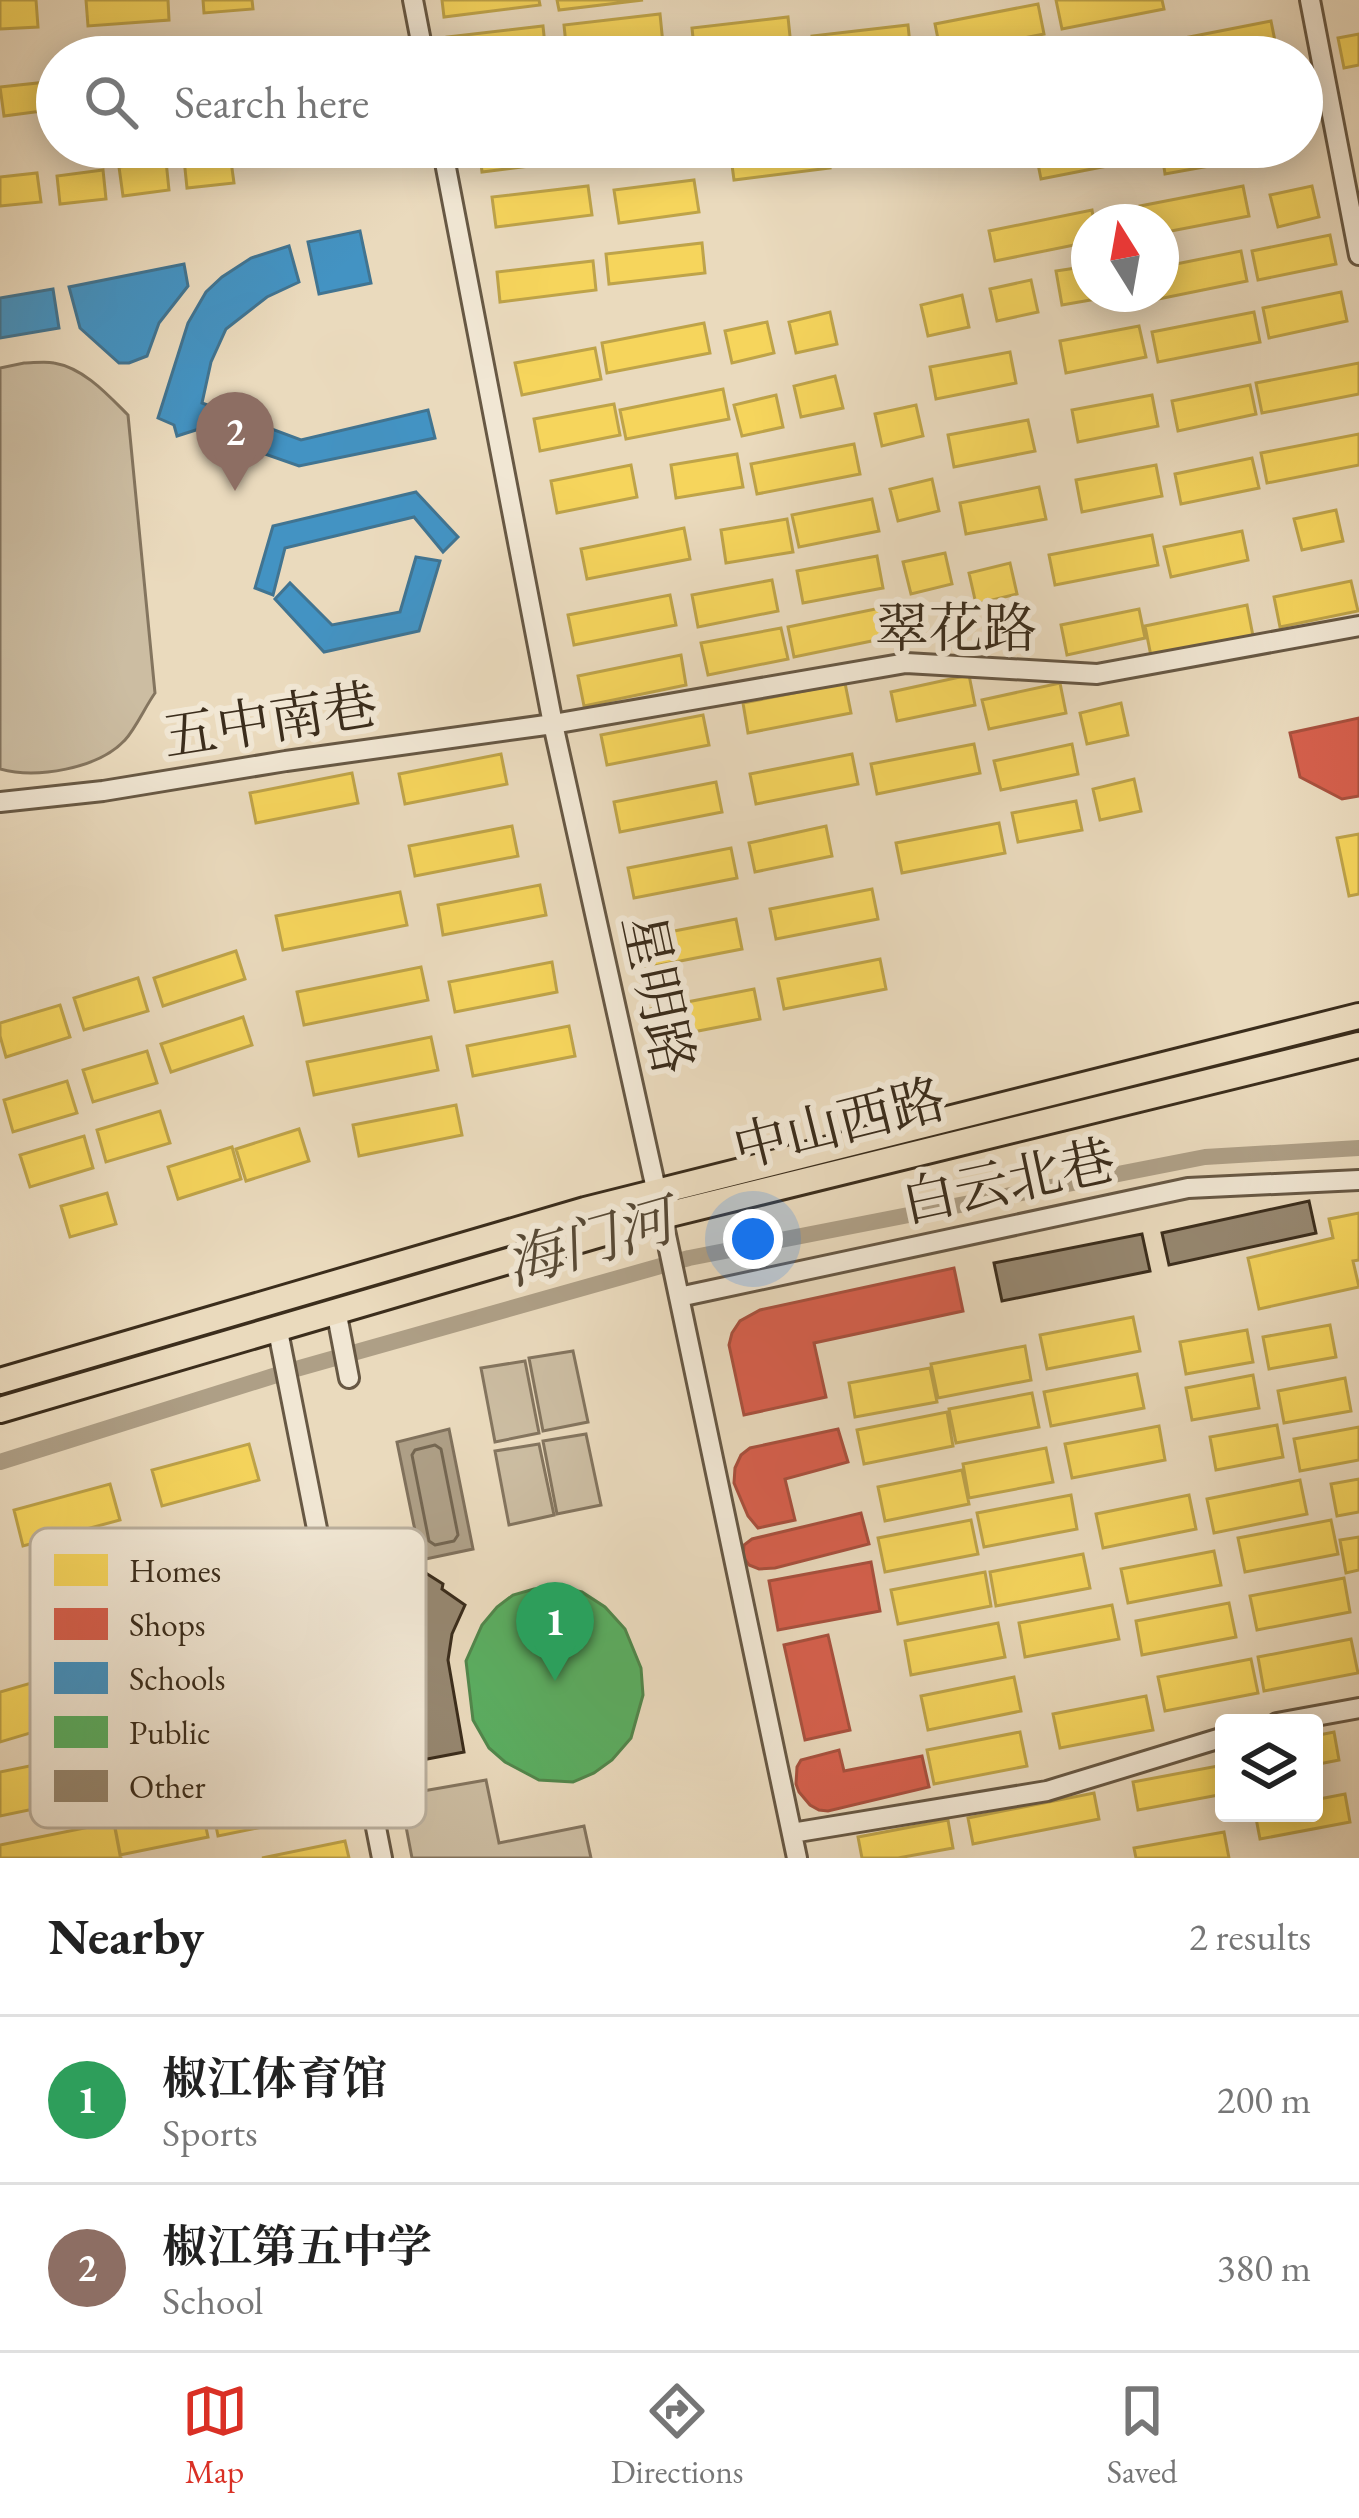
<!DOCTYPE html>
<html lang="en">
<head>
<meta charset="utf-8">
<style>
  :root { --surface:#fff; --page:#f6f6f6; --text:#222; --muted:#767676; --line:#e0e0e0; --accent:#d93025 }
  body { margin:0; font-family:"EB Garamond","Noto Serif SC",serif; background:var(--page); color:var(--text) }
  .controls { position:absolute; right:36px; bottom:36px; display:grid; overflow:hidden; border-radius:12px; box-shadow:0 6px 30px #0003 }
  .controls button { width:108px; height:108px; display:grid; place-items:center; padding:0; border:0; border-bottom:3px solid var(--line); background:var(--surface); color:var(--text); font:60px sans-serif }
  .compass { position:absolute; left:1071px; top:204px; width:108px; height:108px; border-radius:50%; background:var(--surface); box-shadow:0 6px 30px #0003; rotate:349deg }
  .you { position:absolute; left:753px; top:1239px; width:42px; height:42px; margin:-30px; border:9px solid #fff; border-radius:50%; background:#1a73e8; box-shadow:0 0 0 18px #1a73e833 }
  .badge { display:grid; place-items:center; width:78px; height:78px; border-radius:50%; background:var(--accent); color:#fff; font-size:39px; font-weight:700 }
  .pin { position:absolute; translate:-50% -99px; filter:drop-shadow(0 3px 6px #0008) }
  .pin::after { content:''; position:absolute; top:63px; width:42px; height:36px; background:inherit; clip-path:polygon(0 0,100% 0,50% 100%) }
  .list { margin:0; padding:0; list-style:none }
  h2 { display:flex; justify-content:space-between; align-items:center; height:156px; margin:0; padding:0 48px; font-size:51px }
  h2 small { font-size:39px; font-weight:400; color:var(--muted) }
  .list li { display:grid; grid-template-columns:78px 1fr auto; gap:36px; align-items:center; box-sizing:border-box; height:168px; padding:0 48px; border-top:3px solid var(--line) }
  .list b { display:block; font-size:45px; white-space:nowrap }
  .list p { margin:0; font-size:39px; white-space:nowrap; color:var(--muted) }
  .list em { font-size:39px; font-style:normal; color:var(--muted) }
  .icon { flex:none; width:66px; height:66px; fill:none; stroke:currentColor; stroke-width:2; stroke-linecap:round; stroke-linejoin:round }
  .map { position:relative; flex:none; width:1359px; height:1858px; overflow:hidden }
  .search { position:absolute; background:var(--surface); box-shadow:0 6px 30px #0003; left:36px; right:36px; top:36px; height:132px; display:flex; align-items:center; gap:30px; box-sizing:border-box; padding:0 42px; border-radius:66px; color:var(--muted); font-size:45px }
  .sheet { height:492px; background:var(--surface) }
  nav { display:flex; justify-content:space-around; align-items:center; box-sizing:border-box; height:168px; border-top:3px solid var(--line); background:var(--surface); font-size:33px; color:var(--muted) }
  nav a { display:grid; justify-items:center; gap:6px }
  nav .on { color:var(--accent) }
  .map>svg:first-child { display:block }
  .green { fill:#ccbda2; stroke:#84755f; stroke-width:3 }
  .water { fill:#ae9f86; stroke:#80715c; stroke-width:3 }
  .homes { fill:#f6d55c; stroke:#bea349; stroke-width:3 }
  .shops { fill:#d6604d; stroke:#a8513e; stroke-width:3 }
  .schools { fill:#4393c3; stroke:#417491; stroke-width:3 }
  .public { fill:#5aae61; stroke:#51874c; stroke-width:3 }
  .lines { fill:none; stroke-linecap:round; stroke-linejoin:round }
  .shore { stroke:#746651; stroke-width:3 }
  .canal { stroke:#ae9f86; stroke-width:16 }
  .building { fill:#968770; stroke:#3b2d1c; stroke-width:3 }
  .minor-casing { stroke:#675844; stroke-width:24 }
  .major-casing { stroke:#3b2d1c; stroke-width:30 }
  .minor { stroke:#f1e7d4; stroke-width:18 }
  .major { stroke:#eadabd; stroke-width:24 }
  .labels { text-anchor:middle; stroke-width:12; stroke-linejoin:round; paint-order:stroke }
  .street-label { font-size:54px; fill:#3b2d1c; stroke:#f1e7d4 }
  .water-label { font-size:57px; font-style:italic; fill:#584a36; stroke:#f1e7d4 }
  .key { fill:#f1e7d4; stroke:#baaf9d; stroke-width:3 }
  .key-label { font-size:33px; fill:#3b2d1c }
</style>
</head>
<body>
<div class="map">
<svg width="1359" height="1858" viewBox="0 0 1359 1858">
  <rect width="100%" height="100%" fill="#eadabd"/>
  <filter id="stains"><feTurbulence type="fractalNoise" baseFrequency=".00167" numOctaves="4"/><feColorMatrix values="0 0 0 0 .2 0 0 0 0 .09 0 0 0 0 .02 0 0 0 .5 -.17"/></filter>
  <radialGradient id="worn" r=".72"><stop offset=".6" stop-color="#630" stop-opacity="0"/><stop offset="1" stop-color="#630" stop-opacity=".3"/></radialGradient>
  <!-- green -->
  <path class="green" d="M24 363C33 363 45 361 54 363 84 368 108 395 128 415L155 693C145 707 136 728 125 740 98 769 36 779 0 769V368Z
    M573 1351 588 1422 543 1431 529 1358Z
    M525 1361 539 1433 495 1442 481 1368Z
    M586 1434 601 1505 557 1514 543 1441Z
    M539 1444 554 1515 509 1525 495 1451Z
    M486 1780 499 1843 584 1826 591 1858H412L400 1795Z"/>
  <!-- water -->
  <path class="water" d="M449 1429 473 1549 421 1560 397 1442Z"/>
  <!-- homes -->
  <path class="homes" d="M0 0H36L38 27 0 29Z
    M86 0H168L169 20 88 26Z
    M203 0H252L253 9 204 13Z
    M442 0H539L540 5 444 17Z
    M557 0H643L559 10Z
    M1056 0H1162L1164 9 1062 29Z
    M1038 4 1044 34 941 54 935 24Z
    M660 14 663 44 567 55 564 25Z
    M788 17 791 46 695 57 692 28Z
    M1271 21 1277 51 1246 57H1172L1169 41Z
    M908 25 911 54 814 57 812 36Z
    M543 26 546 55 449 57 447 37Z
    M1359 34V65L1344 68 1338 38Z
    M1155 45 1158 57H1093Z
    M47 82 50 110 4 116 0 87Z
    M479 147H576L578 160 482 172Z
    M600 147H697V149L601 161Z
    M752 147H827L830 168 734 180 730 150Z
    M1047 147H1141L1143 159 1041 179 1035 149Z
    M1161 147H1292L1293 151 1165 174Z
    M230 154 234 183 187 188 184 159Z
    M166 161 169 190 123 196 119 167Z
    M103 170 106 199 60 204 57 176Z
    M37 173 41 202 0 206V177Z
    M694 180 699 212 619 223 614 190Z
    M588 186 592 215 496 227 492 197Z
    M1243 186 1249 216 1161 233V222H1143L1140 206Z
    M1312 186 1319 217 1278 227 1270 195Z
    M1092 210 1094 222H1089V242L995 261 989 231Z
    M1330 235 1336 264 1258 280 1252 251Z
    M702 243 705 273 609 284 606 254Z
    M1241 251 1247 281 1144 302 1143 294H1161V267Z
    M593 261 596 290 500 302 497 272Z
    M1089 266V294H1125L1062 305 1056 271Z
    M1031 280 1038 312 997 321 990 289Z
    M1341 292 1347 321 1269 338 1263 308Z
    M962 295 969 327 928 336 921 305Z
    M830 312 837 344 796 353 789 322Z
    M1254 312 1260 342 1158 362 1152 332Z
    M767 322 774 353 732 363 725 331Z
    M704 323 710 353 607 373 602 343Z
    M1139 326 1146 357 1066 373 1060 341Z
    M595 348 601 379 522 395 515 363Z
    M1010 352 1016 383 936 399 930 367Z
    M1359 363V394L1262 413 1256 383Z
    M835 376 843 408 801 417 794 386Z
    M1250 385 1256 414 1178 431 1172 401Z
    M723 389 729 419 626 439 620 410Z
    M776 395 783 427 742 436 734 405Z
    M1152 395 1158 426 1078 442 1072 410Z
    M614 404 620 435 540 451 534 419Z
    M916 405 923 436 882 446 875 414Z
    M1028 420 1035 451 954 467 948 435Z
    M1359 434V465L1267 483 1261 453Z
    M854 444 860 474 757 494 751 464Z
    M737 454 743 487 676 498 671 465Z
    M1252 458 1259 488 1181 504 1175 474Z
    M631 465 637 497 557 513 551 481Z
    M1156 465 1162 496 1082 512 1076 480Z
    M932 479 939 511 898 521 890 489Z
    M1039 487 1046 519 966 534 960 503Z
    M872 499 879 531 799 547 792 515Z
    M1336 510 1343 541 1302 550 1294 519Z
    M787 519 793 552 726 563 721 530Z
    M684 528 690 559 587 579 581 549Z
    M1242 531 1248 560 1171 577 1164 547Z
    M1152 535 1158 565 1055 585 1049 555Z
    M945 553 952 584 911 594 903 562Z
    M877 556 883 588 803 603 797 571Z
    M1010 563 1017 594 976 604 969 573Z
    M772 580 778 611 698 627 692 595Z
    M1351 581 1358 611 1280 627 1274 597Z
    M670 595 676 625 574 645 568 615Z
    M1247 605 1253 636 1151 656 1145 626Z
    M890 606 896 636 794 657 788 627Z
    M1139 609 1145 638 1067 655 1061 625Z
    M781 628 788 659 708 675 701 643Z
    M681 655 686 685 584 706 578 676Z
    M969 675 975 705 897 721 891 692Z
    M845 683 851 713 748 733 743 703Z
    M1060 683 1066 713 989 729 982 700Z
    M1121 703 1128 735 1087 744 1080 713Z
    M703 715 709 745 607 765 601 735Z
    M974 744 980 773 877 794 871 764Z
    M1072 744 1078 774 1001 790 994 761Z
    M501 754 507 784 405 804 399 774Z
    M852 754 858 784 756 804 750 774Z
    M352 773 358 803 256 823 250 793Z
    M1134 779 1141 811 1100 820 1093 789Z
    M716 782 722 812 620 832 614 802Z
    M1076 801 1082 830 1018 842 1012 813Z
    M999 823 1005 853 902 873 896 843Z
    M512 826 518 856 415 876 409 846Z
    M826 826 832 856 755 872 749 843Z
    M1359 834V894L1349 896 1337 838Z
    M731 848 737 878 634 898 628 868Z
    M540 885 546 915 443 935 438 905Z
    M872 889 878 919 776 939 770 909Z
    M400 892 407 925 283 950 276 916Z
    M736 919 742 949 639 969 633 939Z
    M236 951 245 979 163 1006 154 978Z
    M880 959 886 989 784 1009 778 979Z
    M552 962 557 992 455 1012 449 982Z
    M421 967 428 1000 304 1025 297 992Z
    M138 978 148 1011 84 1030 74 998Z
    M754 989 760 1019 657 1039 651 1009Z
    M60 1005 70 1037 6 1057 0 1036V1023Z
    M243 1017 252 1045 171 1072 161 1044Z
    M569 1026 575 1056 473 1076 467 1046Z
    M431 1037 438 1070 314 1095 307 1062Z
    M147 1051 157 1083 93 1102 83 1070Z
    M67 1081 77 1113 13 1132 4 1100Z
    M456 1105 462 1135 359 1156 353 1125Z
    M160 1111 170 1143 106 1162 97 1130Z
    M299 1129 309 1161 246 1181 236 1149Z
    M84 1136 93 1168 30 1187 20 1155Z
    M232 1147 241 1179 178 1199 168 1167Z
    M107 1193 116 1224 70 1237 61 1206Z
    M1359 1213V1260L1353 1261 1359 1287 1259 1309 1248 1258 1333 1238 1329 1219Z
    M1133 1317 1140 1351 1047 1369 1040 1335Z
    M1330 1325 1336 1357 1269 1369 1263 1337Z
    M1247 1330 1253 1362 1186 1374 1180 1342Z
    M1025 1346 1031 1380 938 1398 931 1364Z
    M930 1368 937 1402 855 1417 849 1383Z
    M1137 1374 1144 1408 1051 1426 1044 1392Z
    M1253 1375 1259 1408 1192 1420 1186 1388Z
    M1345 1378 1351 1411 1284 1423 1278 1391Z
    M1032 1393 1039 1427 956 1443 949 1409Z
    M947 1412 953 1446 864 1464 857 1430Z
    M1277 1425 1283 1457 1216 1470 1210 1437Z
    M1159 1426 1165 1460 1072 1478 1065 1444Z
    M1359 1427V1460L1300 1471 1294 1439Z
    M249 1444 259 1480 162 1506 152 1470Z
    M1046 1448 1053 1482 969 1498 963 1464Z
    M962 1470 969 1504 885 1521 878 1487Z
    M1359 1479V1512L1337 1516 1331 1484Z
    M1300 1480 1307 1514 1214 1533 1207 1499Z
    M110 1484 120 1520 23 1546 14 1510Z
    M1071 1495 1077 1529 984 1547 977 1513Z
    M1189 1495 1196 1529 1103 1548 1096 1514Z
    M971 1520 978 1554 885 1572 878 1538Z
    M1331 1520 1338 1554 1245 1572 1238 1538Z
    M1359 1537V1570L1346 1573 1340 1540Z
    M1214 1551 1221 1585 1128 1603 1121 1569Z
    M1083 1554 1090 1588 996 1606 990 1572Z
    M985 1572 991 1606 898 1624 891 1590Z
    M1344 1578 1350 1612 1257 1630 1250 1596Z
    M1229 1603 1236 1637 1142 1655 1136 1621Z
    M1112 1605 1119 1639 1025 1657 1019 1623Z
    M998 1623 1005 1657 911 1675 905 1641Z
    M1351 1639 1358 1673 1264 1691 1258 1657Z
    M1251 1659 1258 1693 1165 1711 1158 1677Z
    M111 1660 124 1705 0 1742V1692Z
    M1014 1677 1021 1711 928 1730 921 1696Z
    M1146 1696 1153 1730 1060 1748 1053 1714Z
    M1020 1732 1027 1766 934 1784 927 1750Z
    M1334 1732 1339 1760 1314 1765V1736Z
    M64 1759 72 1801 0 1816V1772Z
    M1223 1765 1224 1794 1138 1810 1133 1782Z
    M331 1767 340 1811 218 1836 209 1791Z
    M1094 1793 1099 1819 973 1844 968 1818Z
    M1345 1794 1350 1822 1260 1839 1255 1813H1314V1800Z
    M199 1795 208 1837 120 1855 112 1813Z
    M948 1820 953 1848 898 1858H862L858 1837Z
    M114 1822 121 1858H0V1845Z
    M1224 1832 1229 1858H1136L1134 1848Z
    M345 1841 349 1858H262Z"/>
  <!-- shops -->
  <path class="shops" d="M1359 718V796L1342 799 1300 777 1290 733Z
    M954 1268 963 1311 814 1343 826 1397 744 1415 729 1345 732 1333 740 1321 760 1310Z
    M838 1429 848 1462 785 1479 795 1520 758 1528 748 1516 734 1483 735 1468 741 1455 750 1448Z
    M861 1513 869 1544 775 1568 759 1569 749 1565 743 1557 744 1545 752 1539Z
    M871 1562 880 1611 778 1630 769 1581Z
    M828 1635 850 1730 805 1740 784 1645Z
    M839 1750 844 1771 922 1756 929 1787 828 1811 819 1810 810 1805 799 1792 796 1784 797 1767 801 1760Z"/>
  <!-- schools -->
  <path class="schools" d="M360 231 371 283 319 294 308 242Z
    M289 246 299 282 267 297 226 329 211 362 202 403 301 440 428 410 435 438 299 466 248 448 228 451 223 436 202 441 199 429 177 436 174 425 158 418 188 323 206 292 222 277 251 258Z
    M184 264 188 286 159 323 147 356 129 363H119L80 328 69 287Z
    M53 289 59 328 0 338V298Z
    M416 492 458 537 443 552 414 517 285 548 273 595 255 588 273 526Z
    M416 557 440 561 419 631 324 652 275 599 290 583 332 625 400 612Z"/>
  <!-- public -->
  <path class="public" d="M560 1587 582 1592 605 1607 625 1629 641 1668 643 1695 631 1738 612 1760 594 1773 573 1782 539 1780 505 1762 489 1748 473 1720 466 1661 482 1625 497 1607 513 1595 534 1589Z"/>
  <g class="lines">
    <!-- shore -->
    <path class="shore" d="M435 1445 441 1449 458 1535 454 1541 435 1545 429 1541 412 1455 415 1450Z"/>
    <!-- canal -->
    <path class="canal" d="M0 1462 289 1371 689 1258 1205 1157 1359 1148"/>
  </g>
  <!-- building -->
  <path class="building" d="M1309 1201 1316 1233 1169 1265 1162 1233Z
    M1142 1234 1150 1271 1002 1301 994 1263Z
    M369 1537 443 1584 442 1589 465 1605 452 1634 448 1660 464 1752 422 1760 418 1748 381 1759 350 1606 355 1570Z"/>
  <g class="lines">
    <defs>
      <path id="minor" d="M413 0 424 57
        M1310 0 1359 255
        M442 147 553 724 662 1216 797 1858
        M0 802 103 791 286 761 553 724 906 663 1097 674 1359 626
        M679 1297 1188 1188 1359 1180
        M336 1310 349 1378
        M277 1326 382 1858
        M1277 1723 1359 1708
        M792 1833 1047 1791 1224 1737"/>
      <path id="major" d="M0 1381 585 1210 1359 1016
        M0 1410 662 1216 1359 1045"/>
    </defs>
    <!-- minor casing -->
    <use href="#minor" class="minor-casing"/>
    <!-- major casing -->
    <use href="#major" class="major-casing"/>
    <!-- minor -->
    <use href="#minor" class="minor"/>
    <!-- major -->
    <use href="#major" class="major"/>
  </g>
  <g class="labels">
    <!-- street labels -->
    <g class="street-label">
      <text x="956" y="647">翠花路</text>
      <text transform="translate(270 720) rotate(-9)" y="19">五中南巷</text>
      <text transform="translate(659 994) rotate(78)" y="19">星明路</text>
      <text transform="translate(839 1123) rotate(-14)" y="19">中山西路</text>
      <text transform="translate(1008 1181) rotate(-12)" y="19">白云北巷</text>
    </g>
    <!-- water labels -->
    <g class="water-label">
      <text transform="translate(589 1242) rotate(-16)" y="20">海门河</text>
    </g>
  </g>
  <!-- legend -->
  <rect x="30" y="1528" width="396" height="300" rx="18" class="key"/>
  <rect x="54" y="1554" width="54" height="32" fill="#f6d55c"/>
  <rect x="54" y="1608" width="54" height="32" fill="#d6604d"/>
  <rect x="54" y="1662" width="54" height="32" fill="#4393c3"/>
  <rect x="54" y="1716" width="54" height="32" fill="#5aae61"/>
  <rect x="54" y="1770" width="54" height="32" fill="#968770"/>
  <g class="key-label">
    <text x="129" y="1582">Homes</text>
    <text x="129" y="1636">Shops</text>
    <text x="129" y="1690">Schools</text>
    <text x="129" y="1744">Public</text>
    <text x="129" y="1798">Other</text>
  </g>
  <rect width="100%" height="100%" filter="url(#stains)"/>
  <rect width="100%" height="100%" fill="url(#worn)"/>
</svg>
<div class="controls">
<button><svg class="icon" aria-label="layers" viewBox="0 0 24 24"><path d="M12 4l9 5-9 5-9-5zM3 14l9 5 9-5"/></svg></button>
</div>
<svg class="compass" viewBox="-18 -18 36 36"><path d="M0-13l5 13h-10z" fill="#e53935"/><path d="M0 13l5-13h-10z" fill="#767676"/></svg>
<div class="you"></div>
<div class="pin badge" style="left:555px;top:1681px;background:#2e9e5b">1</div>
<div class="pin badge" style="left:235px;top:491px;background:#8d6e63">2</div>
<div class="search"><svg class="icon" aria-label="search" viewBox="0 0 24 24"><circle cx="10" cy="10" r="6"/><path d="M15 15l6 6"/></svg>Search here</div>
</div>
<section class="sheet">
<h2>Nearby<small>2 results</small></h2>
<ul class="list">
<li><span class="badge" style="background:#2e9e5b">1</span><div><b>椒江体育馆</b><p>Sports</p></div><em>200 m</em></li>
<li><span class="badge" style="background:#8d6e63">2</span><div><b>椒江第五中学</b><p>School</p></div><em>380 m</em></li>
</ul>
</section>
<nav>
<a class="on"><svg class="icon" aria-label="map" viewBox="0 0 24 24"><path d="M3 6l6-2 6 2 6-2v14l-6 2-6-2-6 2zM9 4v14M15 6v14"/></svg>Map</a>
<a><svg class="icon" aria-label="directions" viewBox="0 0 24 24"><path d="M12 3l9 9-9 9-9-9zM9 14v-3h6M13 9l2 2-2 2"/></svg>Directions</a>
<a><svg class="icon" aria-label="saved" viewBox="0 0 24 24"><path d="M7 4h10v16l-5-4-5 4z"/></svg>Saved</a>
</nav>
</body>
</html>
